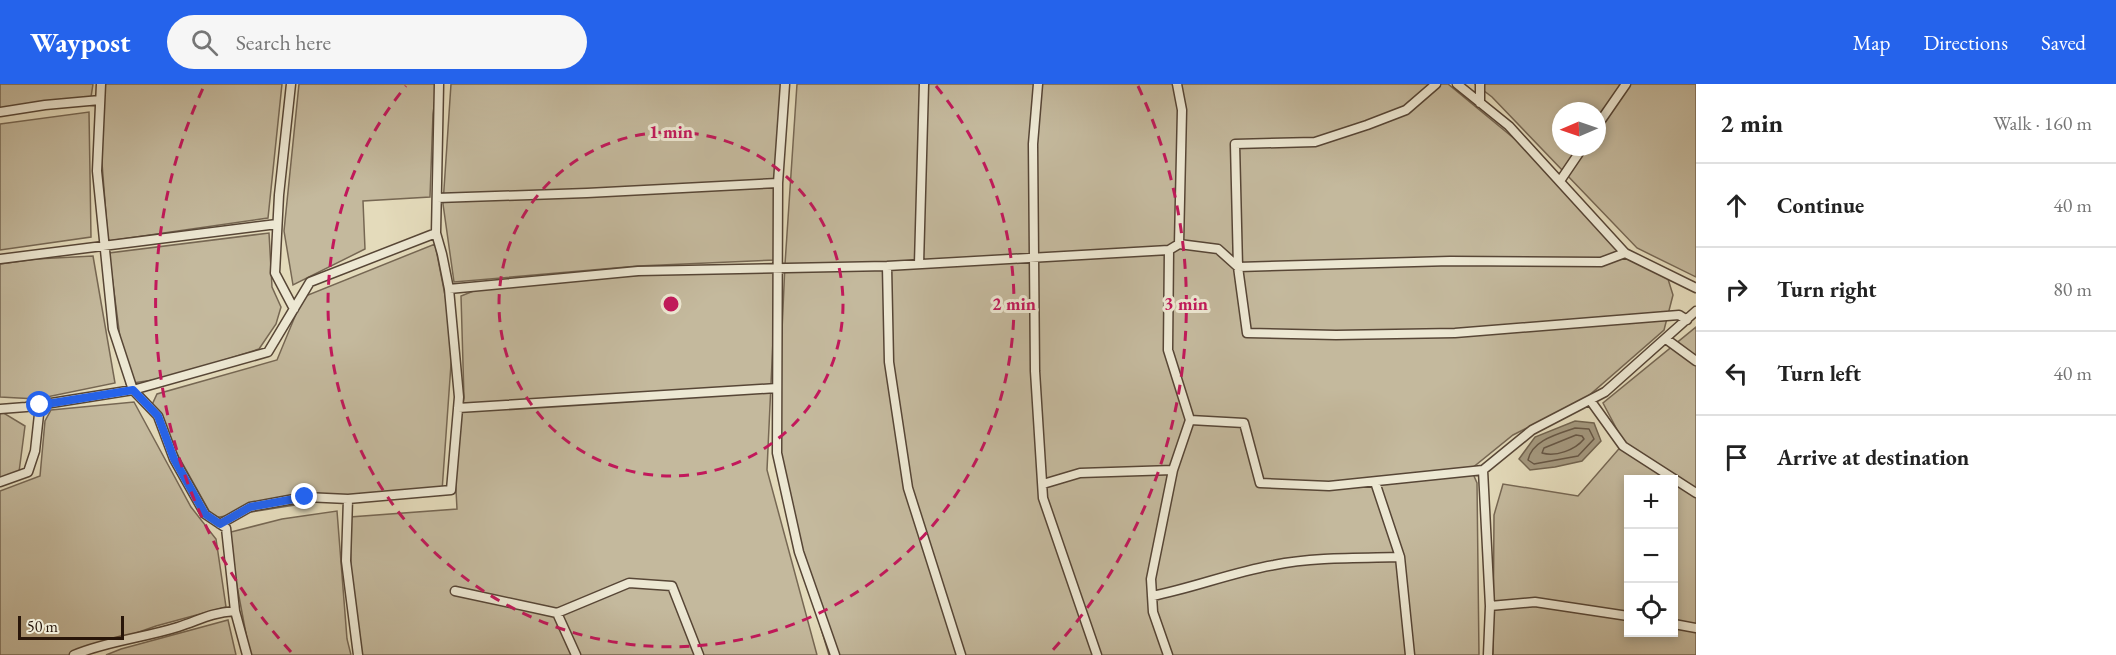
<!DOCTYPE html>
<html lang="en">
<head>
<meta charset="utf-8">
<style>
  :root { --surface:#fff; --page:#f6f6f6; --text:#222; --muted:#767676; --line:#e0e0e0; --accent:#2563eb }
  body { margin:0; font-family:"EB Garamond",serif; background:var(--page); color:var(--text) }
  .controls { position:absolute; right:18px; bottom:18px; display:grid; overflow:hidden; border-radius:0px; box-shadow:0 3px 9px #0003 }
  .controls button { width:54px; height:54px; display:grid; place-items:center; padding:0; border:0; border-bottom:2px solid var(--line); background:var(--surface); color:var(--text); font:30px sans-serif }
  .compass { position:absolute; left:1552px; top:18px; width:54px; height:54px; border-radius:50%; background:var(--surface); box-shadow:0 3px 9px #0003; rotate:268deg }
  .scale { position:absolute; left:18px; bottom:15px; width:106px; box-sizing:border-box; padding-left:6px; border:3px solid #281509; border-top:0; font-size:16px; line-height:21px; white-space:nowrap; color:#281509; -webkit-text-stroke:4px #ede8d3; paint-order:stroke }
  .stop { position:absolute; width:18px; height:18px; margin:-14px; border:4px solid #2563eb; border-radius:50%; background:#fff }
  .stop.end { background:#2563eb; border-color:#fff; box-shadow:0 2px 6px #0008 }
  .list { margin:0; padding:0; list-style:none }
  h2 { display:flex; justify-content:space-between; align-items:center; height:78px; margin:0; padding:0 24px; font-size:26px }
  h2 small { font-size:20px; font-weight:400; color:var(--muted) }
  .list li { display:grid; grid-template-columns:39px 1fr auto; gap:18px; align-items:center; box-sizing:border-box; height:84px; padding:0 24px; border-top:2px solid var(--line) }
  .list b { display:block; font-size:22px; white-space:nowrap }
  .list em { font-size:20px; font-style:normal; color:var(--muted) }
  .icon { flex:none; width:33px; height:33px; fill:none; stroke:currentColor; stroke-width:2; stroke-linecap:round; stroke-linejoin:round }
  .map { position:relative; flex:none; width:1696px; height:571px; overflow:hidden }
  header { display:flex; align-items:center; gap:36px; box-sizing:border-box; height:84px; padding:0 30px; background:var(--accent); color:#fff }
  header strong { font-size:28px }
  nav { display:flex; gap:33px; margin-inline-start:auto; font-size:21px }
  .search { width:420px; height:54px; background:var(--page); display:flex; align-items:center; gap:15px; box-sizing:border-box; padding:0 21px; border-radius:33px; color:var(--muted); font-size:22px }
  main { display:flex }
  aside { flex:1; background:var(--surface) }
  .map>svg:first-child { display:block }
  .green { fill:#c4b99d; stroke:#766753; stroke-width:1.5; fill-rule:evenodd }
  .water { fill:#a4987e; stroke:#72644f; stroke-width:1.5 }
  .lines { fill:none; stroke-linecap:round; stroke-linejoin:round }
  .shore { stroke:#665644; stroke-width:1.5 }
  .lane-casing { stroke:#574636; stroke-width:11 }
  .lane { stroke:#ede8d3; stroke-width:8 }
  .route { stroke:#2563eb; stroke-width:8 }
  .ring { fill:none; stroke:#c2185b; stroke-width:3; stroke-dasharray:10 8 }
  .centre { fill:#c2185b; stroke:#ede8d3; stroke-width:3 }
  .ring-label { font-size:18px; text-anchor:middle; font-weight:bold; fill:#c2185b; stroke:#ede8d3; stroke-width:6; stroke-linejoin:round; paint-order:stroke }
</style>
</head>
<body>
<header>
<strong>Waypost</strong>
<div class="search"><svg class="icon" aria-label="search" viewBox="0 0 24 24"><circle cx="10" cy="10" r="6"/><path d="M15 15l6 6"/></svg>Search here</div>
<nav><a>Map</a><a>Directions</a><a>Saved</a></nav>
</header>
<main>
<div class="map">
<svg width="1696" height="571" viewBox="0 0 1696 571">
  <rect width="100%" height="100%" fill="#e4dbbb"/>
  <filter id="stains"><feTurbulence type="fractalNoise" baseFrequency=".00333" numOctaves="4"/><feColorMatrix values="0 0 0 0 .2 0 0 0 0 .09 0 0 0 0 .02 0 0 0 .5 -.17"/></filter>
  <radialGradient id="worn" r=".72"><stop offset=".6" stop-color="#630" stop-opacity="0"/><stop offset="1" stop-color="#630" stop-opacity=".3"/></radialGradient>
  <!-- green -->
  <path class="green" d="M0 0H93L91 13 0 30Z
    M101 0H282L268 134 108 157 97 14Z
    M299 0H437L433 30 430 113 363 117 365 165 293 201 284 147Z
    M451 0H786L776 176 638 182 454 198 443 120Z
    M797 0H1448L1522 61 1616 165 1668 195 1673 211 1664 246 1586 314 1513 351 1471 385 1477 399 1479 571H829L798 468 776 379 785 180Z
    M1475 0H1696V193L1637 164 1492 13ZM1561 27H1597V63H1561Z
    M89 28 91 153 0 166V40Z
    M269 149 272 203 281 223 276 240 259 265 167 294 126 300 109 169Z
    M435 160 453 252 442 407 333 415 213 434 151 323 157 310 277 276 303 213Z
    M93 172 115 299 37 315 0 313V180L36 175Z
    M772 188 776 192 767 386 817 571H362L351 488 350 433 457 425 454 368 464 314 461 212 481 204 580 195 678 189Z
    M1696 243V571H1493L1494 431 1503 400 1578 412 1624 359 1603 319ZM1628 396H1674V548H1628Z
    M134 318 191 423 216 455 226 523 156 542 74 571H0V407L40 392 45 337 51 326Z
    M0 327 25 342 19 388 0 395Z
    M337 427 347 555 351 571H250L227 449 282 435Z
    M228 536 236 571H106L121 565Z"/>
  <!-- water -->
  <path class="water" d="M1575 337 1594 339 1601 357 1582 377 1555 383 1530 386 1519 375 1535 353Z"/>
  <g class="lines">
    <!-- shore -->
    <path class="shore" d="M1575 344 1589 345 1594 355 1578 372 1534 380 1528 376C1532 356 1558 350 1575 344Z
      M1576 351 1582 352 1584 355C1575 366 1556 373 1542 369L1544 364Z"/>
    <defs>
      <path id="lane" d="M101 0 97 87 113 245 133 306 158 332 174 375 205 430 226 444 235 527 247 571
        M291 0 279 111 275 189 294 225
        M785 0 778 99 777 369 799 468 835 571
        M1038 0 1033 60 1035 287 1043 414 1097 571
        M1436 0 1406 26 1367 41 1315 58 1235 60 1238 183 1247 249 1336 251 1455 249 1679 231 1687 236
        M1457 0 1509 42 1625 169 1696 204
        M1480 0V19
        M0 28 45 21 100 16
        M1597 42 1626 0
        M1560 97 1583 63
        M437 114 587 109 778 99
        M1179 160 1218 165 1238 183 1450 177 1601 178 1625 169
        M1169 166 1168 266 1190 336
        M0 175 277 140
        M919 180 924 0
        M887 182 889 278 908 404 961 571
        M449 205 638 187 887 182 1169 166 1179 160 1182 26 1177 0
        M1666 255 1696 277
        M1590 316 1623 362 1696 409
        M458 324 777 304
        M0 325 26 323 133 306 268 268 310 198 436 149 439 0
        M0 398 28 388 35 367 40 321
        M1375 398 1400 473 1410 571
        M1043 400 1080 389 1173 386
        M220 440 250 423 305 413 348 415
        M455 507 557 529 576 571
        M1152 512C1193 504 1233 488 1274 481 1312 473 1360 474 1400 473
        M1490 522 1535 518 1628 532
        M557 529 629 499 672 502 699 571
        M1674 540 1696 544
        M74 571C107 557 143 554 178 543 200 536 210 529 235 527
        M358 571 346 477 348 415 451 406 459 313 449 205 442 170 436 149
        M1168 571 1153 528 1151 495 1173 386 1190 336 1244 339 1260 399 1329 402 1483 386
        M1488 571 1490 522 1483 386 1532 346 1605 308 1696 227"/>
    </defs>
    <!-- lane casing -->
    <use href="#lane" class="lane-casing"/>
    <!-- lane -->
    <use href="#lane" class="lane"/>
  </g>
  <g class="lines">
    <!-- route -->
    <path class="route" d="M40 321 133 306 158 332 174 375 205 430 220 440 250 423 305 413"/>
  </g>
  <!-- distance rings -->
  <g class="ring">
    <circle cx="671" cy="220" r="172"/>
    <path d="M936 2A343 343 0 1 1 406 2"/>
    <path d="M291 568A515 515 0 0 1 204 2M1138 2A515 515 0 0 1 1051 568"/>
  </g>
  <circle cx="671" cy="220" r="9" class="centre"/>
  <g class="ring-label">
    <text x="671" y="54">1 min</text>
    <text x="1014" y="226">2 min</text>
    <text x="1186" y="226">3 min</text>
  </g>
  <rect width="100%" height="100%" filter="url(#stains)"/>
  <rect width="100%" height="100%" fill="url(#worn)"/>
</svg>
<div class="controls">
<button>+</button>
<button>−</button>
<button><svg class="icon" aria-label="locate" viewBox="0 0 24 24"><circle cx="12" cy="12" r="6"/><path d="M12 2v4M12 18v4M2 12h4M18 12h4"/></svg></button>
</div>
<svg class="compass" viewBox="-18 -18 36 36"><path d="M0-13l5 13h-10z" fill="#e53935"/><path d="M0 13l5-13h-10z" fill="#767676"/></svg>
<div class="scale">50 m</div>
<div class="stop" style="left:40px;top:321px"></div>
<div class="stop end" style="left:305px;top:413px"></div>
</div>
<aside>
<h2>2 min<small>Walk · 160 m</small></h2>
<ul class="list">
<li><svg class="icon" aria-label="ahead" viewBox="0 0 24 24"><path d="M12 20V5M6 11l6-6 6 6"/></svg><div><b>Continue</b></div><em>40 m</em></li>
<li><svg class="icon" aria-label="right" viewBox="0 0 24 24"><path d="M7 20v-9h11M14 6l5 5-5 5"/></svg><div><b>Turn right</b></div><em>80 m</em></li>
<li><svg class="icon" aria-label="left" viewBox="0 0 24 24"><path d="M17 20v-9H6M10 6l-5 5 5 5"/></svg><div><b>Turn left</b></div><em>40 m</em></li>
<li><svg class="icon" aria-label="arrive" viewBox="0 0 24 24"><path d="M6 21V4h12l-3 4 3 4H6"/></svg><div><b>Arrive at destination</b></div></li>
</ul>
</aside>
</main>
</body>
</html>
